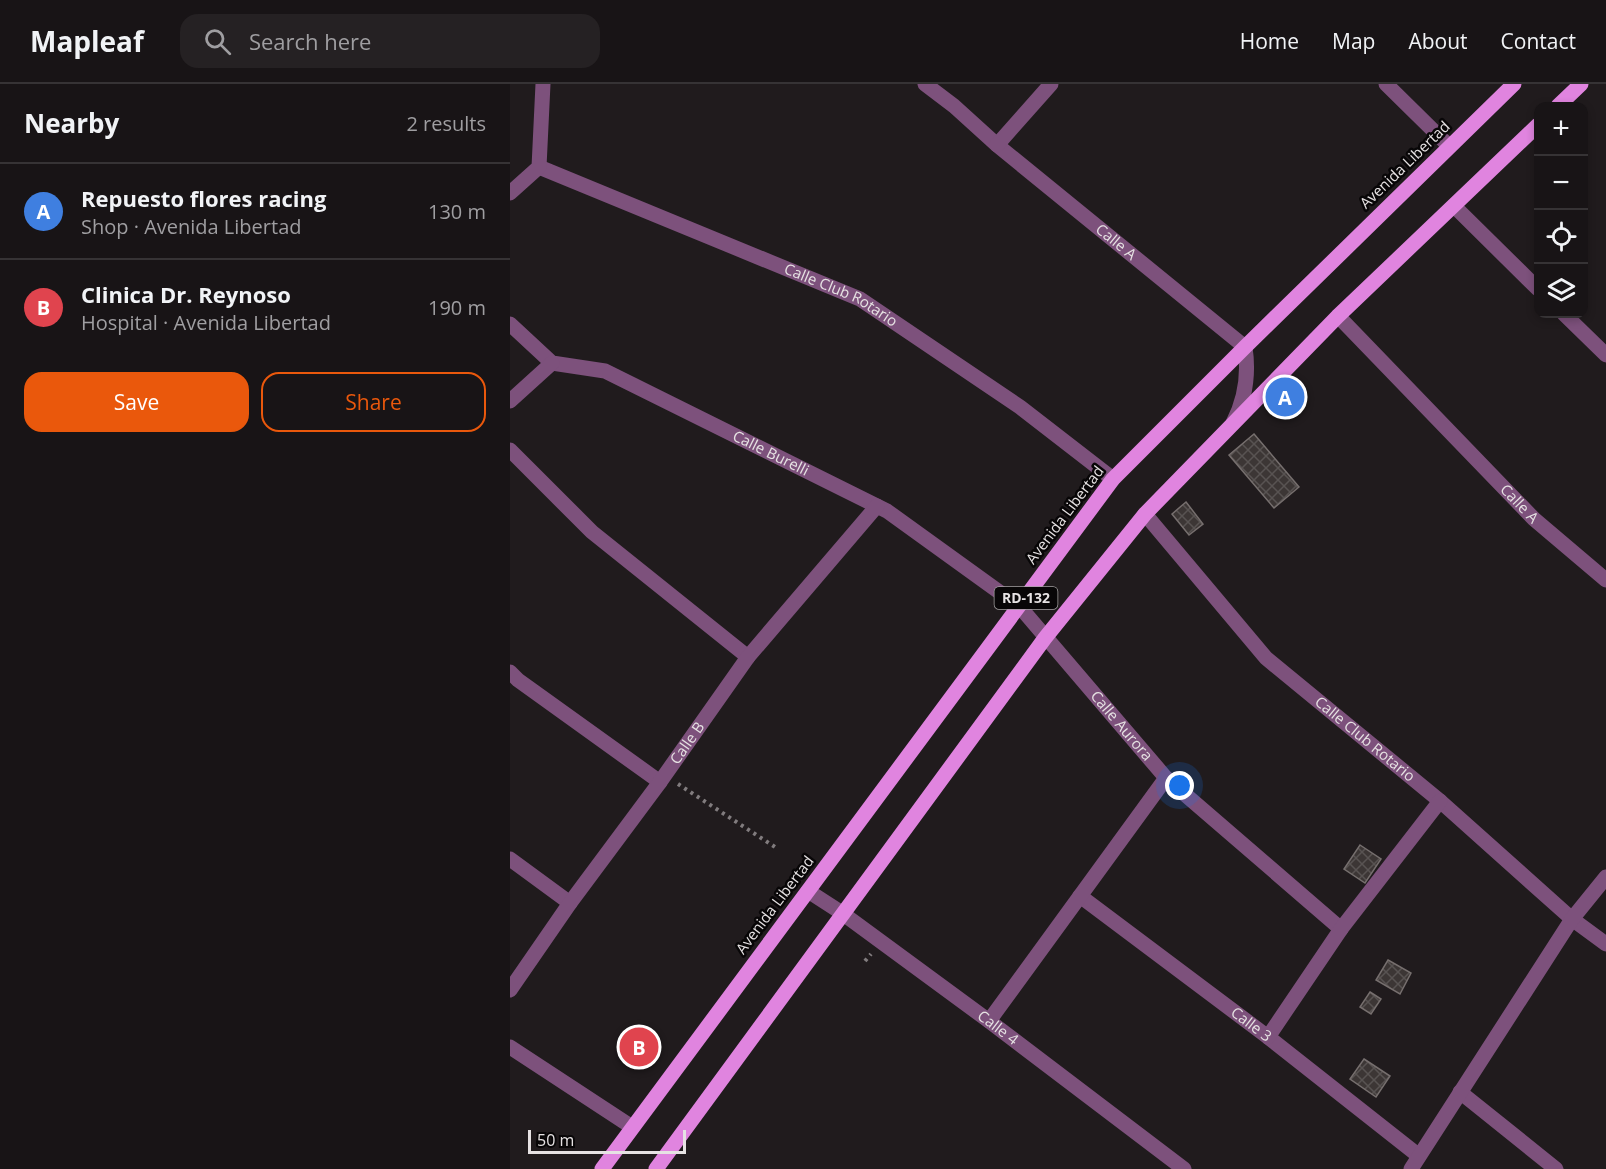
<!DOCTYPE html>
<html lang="en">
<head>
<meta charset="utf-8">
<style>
  :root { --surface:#181416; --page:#252123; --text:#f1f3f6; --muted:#9f9ea1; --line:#363335; --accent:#ea580c }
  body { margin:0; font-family:"Open Sans",sans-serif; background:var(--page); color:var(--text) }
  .controls { position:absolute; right:18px; top:18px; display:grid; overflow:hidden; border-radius:12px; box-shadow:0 3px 9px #0003 }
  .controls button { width:54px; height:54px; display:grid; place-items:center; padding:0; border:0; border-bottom:2px solid var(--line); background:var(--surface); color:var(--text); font:30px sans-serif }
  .scale { position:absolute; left:18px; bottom:15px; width:158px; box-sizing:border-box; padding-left:6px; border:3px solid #e6e2e3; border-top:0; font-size:16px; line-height:21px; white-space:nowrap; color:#e6e2e3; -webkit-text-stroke:4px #080607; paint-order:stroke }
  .you { position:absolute; left:670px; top:702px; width:21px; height:21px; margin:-15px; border:4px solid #fff; border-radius:50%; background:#1a73e8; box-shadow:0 0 0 9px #1a73e833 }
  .badge { display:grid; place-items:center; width:39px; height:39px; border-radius:50%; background:var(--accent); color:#fff; font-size:20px; font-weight:700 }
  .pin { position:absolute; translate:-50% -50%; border:3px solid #fff; box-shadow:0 2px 6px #0006 }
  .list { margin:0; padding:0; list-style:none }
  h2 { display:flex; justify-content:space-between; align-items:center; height:78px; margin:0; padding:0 24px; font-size:26px }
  h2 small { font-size:20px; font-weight:400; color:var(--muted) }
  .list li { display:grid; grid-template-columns:39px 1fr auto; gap:18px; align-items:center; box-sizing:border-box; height:96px; padding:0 24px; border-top:2px solid var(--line) }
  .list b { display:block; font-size:22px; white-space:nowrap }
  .list p { margin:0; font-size:20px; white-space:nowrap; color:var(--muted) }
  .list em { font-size:20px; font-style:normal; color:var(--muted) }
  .actions { display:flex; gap:12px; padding:18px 24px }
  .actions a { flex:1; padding:14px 0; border:2px solid var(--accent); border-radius:18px; text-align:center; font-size:21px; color:var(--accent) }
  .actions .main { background:var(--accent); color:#fff }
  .icon { flex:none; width:33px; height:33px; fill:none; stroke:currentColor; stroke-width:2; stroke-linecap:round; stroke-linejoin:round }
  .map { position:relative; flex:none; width:1096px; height:1085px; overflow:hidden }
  header { display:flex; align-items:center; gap:36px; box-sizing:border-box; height:84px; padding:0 30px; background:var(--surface); border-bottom:2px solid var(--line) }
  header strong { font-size:28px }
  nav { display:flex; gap:33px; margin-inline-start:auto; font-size:21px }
  .search { width:420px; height:54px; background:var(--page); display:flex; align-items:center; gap:15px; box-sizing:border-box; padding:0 21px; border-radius:18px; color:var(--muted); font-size:22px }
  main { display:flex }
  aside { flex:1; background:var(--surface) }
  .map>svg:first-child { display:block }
  .building { fill:url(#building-cross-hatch); stroke:#766f6e; stroke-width:1.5 }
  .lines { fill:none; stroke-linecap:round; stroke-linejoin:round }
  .path { stroke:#817c7e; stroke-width:4; stroke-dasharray:3 4.5; stroke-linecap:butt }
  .minor { stroke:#7d517c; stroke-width:15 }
  .major { stroke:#e084df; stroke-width:15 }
  .labels { text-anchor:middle; stroke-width:5; stroke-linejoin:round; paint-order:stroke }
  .shield { fill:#080607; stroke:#a3a0a1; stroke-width:1.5 }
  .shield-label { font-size:14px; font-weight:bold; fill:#e6e2e3 }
  .street-label { font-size:15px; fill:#e6e2e3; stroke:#080607 }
</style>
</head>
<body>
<header>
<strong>Mapleaf</strong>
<div class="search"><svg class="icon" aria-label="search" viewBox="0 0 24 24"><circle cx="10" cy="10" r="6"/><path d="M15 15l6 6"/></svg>Search here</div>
<nav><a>Home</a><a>Map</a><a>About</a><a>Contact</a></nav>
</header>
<main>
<aside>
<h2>Nearby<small>2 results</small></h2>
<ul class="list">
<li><span class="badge" style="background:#3f7fe0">A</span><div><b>Repuesto flores racing</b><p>Shop · Avenida Libertad</p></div><em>130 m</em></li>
<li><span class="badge" style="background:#e0444e">B</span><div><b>Clinica Dr. Reynoso</b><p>Hospital · Avenida Libertad</p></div><em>190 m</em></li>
</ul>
<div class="actions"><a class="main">Save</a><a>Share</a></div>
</aside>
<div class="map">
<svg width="1096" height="1085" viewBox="0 0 1096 1085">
  <defs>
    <pattern id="building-cross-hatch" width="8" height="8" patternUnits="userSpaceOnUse" patternTransform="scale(1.5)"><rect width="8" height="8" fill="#3c3635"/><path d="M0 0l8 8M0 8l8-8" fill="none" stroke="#585352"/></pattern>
  </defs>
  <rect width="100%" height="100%" fill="#201b1d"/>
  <!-- building -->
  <path class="building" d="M744 350 789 403 764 424 719 371Z
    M676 418 693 440 679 451 662 430Z
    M850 761 871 775 855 799 834 785Z
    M878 876 901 889 890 910 866 896Z
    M860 908 871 915 861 930 850 923Z
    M854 975 880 992 866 1013 840 995Z"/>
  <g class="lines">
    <!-- path -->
    <path class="path" d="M168 700 265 763
      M355 877 361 870"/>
    <!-- minor -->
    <g class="minor">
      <path id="s1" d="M415 0 444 22 487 61 735 263C739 290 736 314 723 339"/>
      <path d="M876 0 939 62"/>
      <path d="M487 61 541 0"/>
      <path id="s2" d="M29 83 350 215 510 323 603 395"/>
      <path d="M0 109 29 83 33 0"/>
      <path d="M944 122 1028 205"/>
      <path d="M1054 230 1096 271"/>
      <path id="s3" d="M828 232 1024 435 1096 496"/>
      <path id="s4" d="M0 240 42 279 95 287 377 427 510 523 656 694 831 845"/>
      <path d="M0 317 42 279"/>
      <path d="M0 366 82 448 238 573"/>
      <path id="s5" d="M635 430 756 574 930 717 1062 835 1096 860"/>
      <path d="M0 588 8 596 150 698"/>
      <path d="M0 775 60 819"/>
      <path id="s6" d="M298 807 332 829 479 937 674 1085"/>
      <path id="s7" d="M570 812 758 953 909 1072"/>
      <path id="s8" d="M0 906 60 819 150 698 238 573 367 422"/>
      <path d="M479 937 656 694"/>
      <path d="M758 953 831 845 930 717"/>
      <path d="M0 963 122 1043"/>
      <path d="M950 1008 1046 1085"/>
      <path d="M901 1085 1062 835 1096 793"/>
    </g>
    <!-- major -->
    <path class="major" d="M1048 22 1071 0
      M92 1085 603 395 735 263 1004 0
      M146 1085 535 554 635 430 828 232 1028 41"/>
  </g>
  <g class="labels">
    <!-- shield labels -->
    <rect class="shield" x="484.5" y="503" width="63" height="22" rx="4.5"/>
    <g class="shield-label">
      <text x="516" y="519">RD-132</text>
    </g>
    <!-- street labels -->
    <g class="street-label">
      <text transform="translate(895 81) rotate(-44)" y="5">Avenida Libertad</text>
      <text dy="5" stroke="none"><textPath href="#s1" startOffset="248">Calle A</textPath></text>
      <text dy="5" stroke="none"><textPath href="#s2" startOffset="328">Calle Club Rotario</textPath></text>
      <text dy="5" stroke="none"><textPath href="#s4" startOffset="296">Calle Burelli</textPath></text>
      <text dy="5" stroke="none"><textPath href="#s3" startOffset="261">Calle A</textPath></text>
      <text transform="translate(555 431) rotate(-53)" y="5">Avenida Libertad</text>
      <text dy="5" stroke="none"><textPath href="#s4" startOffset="746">Calle Aurora</textPath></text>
      <text dy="5" stroke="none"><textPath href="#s5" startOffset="316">Calle Club Rotario</textPath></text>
      <text dy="5" stroke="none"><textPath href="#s8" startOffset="304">Calle B</textPath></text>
      <text transform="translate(265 821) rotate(-53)" y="5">Avenida Libertad</text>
      <text dy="5" stroke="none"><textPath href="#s7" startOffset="214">Calle 3</textPath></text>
      <text dy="5" stroke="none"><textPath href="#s6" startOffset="234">Calle 4</textPath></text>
    </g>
  </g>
</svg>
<div class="controls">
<button>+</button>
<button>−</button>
<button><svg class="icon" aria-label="locate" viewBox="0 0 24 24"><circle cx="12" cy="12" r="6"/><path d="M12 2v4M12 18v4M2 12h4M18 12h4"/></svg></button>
<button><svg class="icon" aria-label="layers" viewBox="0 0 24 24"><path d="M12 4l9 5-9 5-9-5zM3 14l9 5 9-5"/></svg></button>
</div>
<div class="scale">50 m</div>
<div class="you"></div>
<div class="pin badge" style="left:775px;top:313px;background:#3f7fe0">A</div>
<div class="pin badge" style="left:129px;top:963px;background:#e0444e">B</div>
</div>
</main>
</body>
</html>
